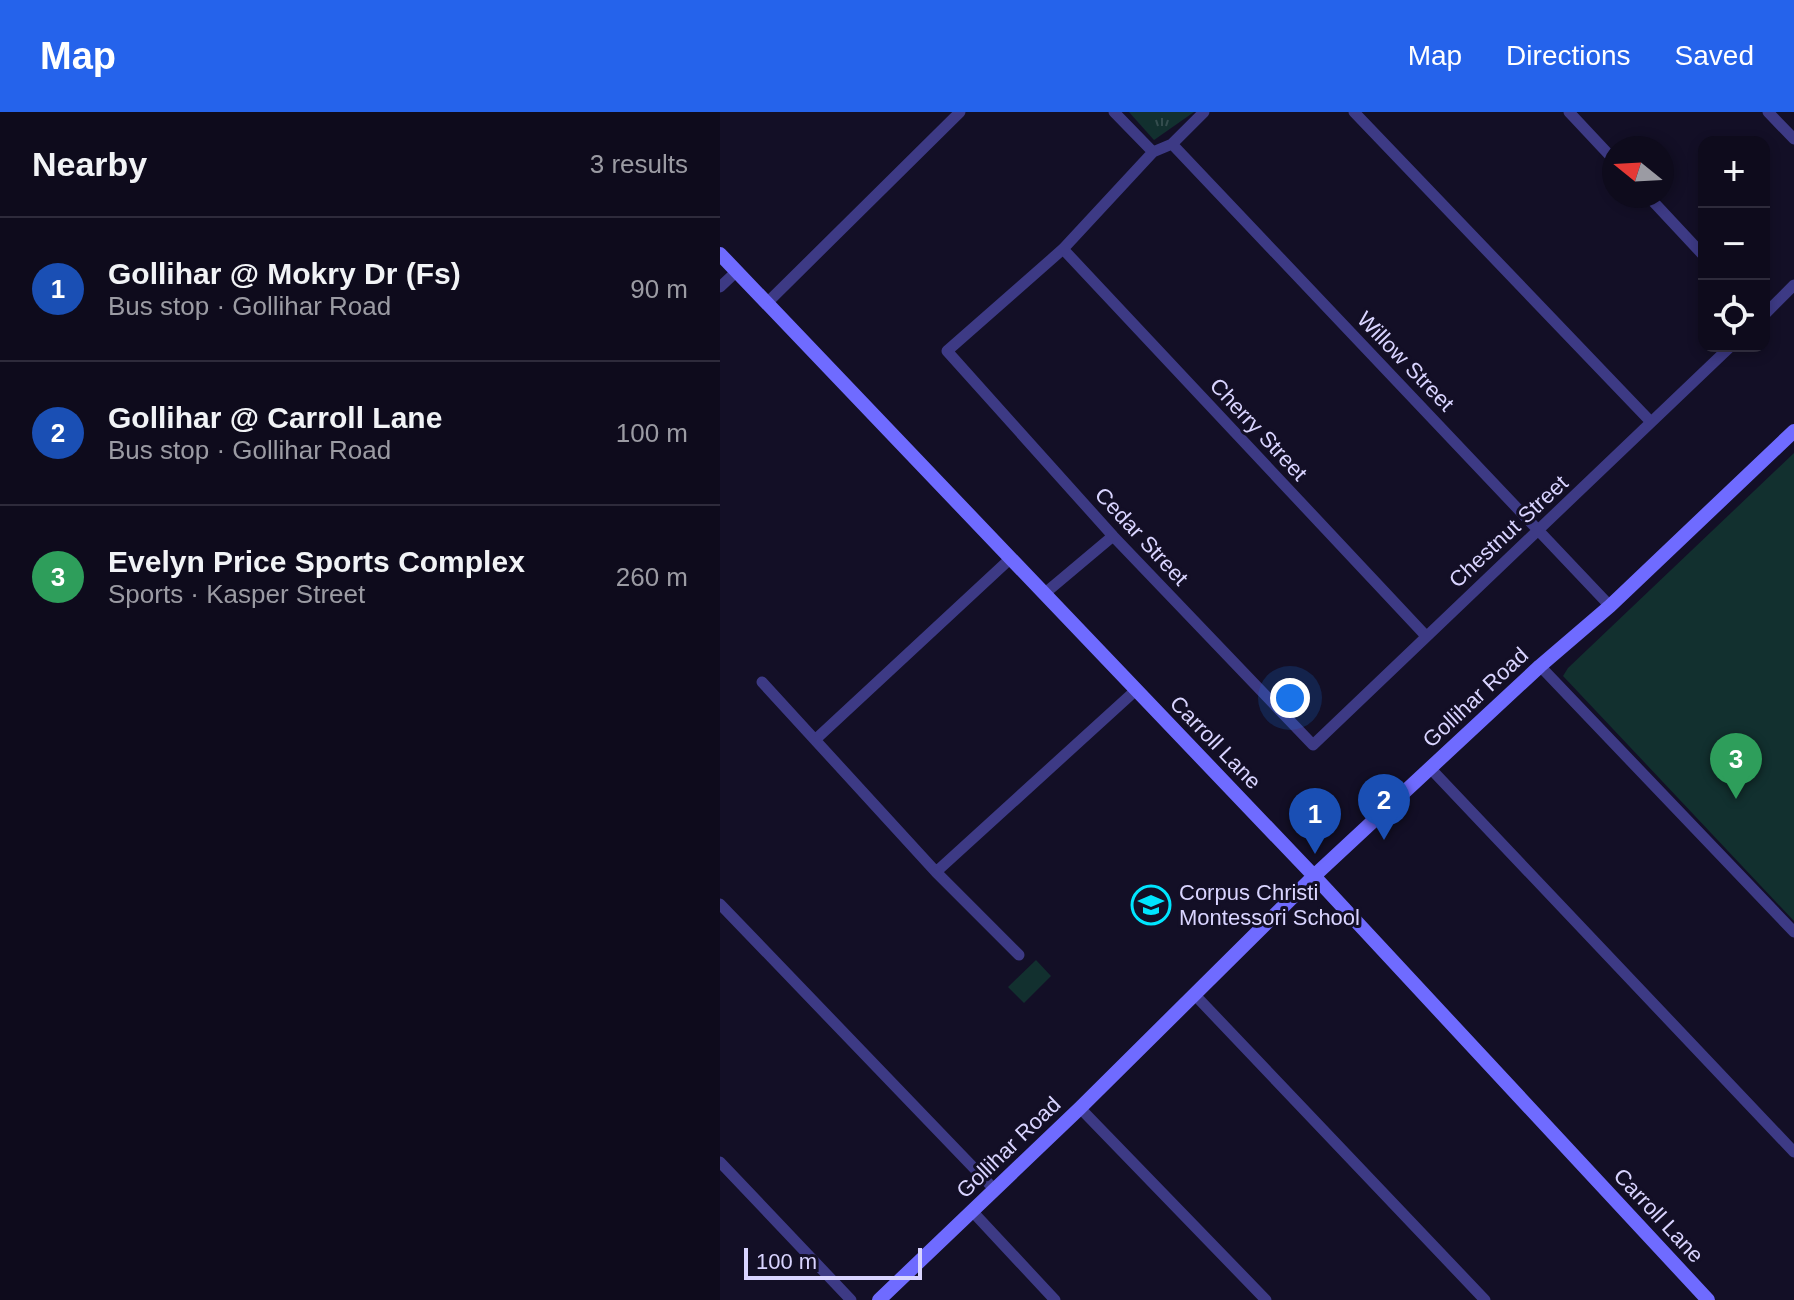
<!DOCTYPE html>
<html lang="en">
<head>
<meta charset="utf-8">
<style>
  :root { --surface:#0e0b1c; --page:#1c1929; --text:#f1f3f6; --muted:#9b9ba3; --line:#2e2b3b; --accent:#2563eb }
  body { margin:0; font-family:Helvetica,sans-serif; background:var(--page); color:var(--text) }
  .controls { position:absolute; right:24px; top:24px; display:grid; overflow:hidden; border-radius:16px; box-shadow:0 4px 12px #0003 }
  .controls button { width:72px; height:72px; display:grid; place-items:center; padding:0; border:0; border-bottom:2px solid var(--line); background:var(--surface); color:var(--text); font:40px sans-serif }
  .compass { position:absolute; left:882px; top:24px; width:72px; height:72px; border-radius:50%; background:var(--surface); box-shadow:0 4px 12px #0003; rotate:288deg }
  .scale { position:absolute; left:24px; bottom:20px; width:178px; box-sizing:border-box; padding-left:8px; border:4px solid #d9d4ff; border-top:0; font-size:22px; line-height:28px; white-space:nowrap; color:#d9d4ff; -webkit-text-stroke:6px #130f26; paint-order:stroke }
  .you { position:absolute; left:570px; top:586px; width:28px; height:28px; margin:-20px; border:6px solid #fff; border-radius:50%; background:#1a73e8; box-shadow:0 0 0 12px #1a73e833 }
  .badge { display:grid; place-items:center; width:52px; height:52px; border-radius:50%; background:var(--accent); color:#fff; font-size:26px; font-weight:700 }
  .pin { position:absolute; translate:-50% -66px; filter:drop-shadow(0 2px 4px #0008) }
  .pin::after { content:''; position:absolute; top:42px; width:28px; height:24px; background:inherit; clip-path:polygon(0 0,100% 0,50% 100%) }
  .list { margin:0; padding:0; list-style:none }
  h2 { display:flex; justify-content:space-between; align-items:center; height:104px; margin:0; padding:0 32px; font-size:34px }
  h2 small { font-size:26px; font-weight:400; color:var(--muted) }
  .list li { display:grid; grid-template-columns:52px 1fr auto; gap:24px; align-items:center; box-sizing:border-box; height:144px; padding:0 32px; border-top:2px solid var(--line) }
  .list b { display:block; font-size:30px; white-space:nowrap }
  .list p { margin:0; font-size:26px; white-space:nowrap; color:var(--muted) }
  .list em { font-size:26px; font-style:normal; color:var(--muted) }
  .icon { flex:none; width:44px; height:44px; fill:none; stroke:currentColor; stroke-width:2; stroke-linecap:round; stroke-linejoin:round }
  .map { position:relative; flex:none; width:1074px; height:1188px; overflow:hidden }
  header { display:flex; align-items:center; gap:48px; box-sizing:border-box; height:112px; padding:0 40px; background:var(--accent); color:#fff }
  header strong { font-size:38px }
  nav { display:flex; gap:44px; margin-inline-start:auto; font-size:28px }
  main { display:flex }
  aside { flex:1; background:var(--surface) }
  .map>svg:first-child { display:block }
  .grass { fill:url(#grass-tufts) }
  .garden { fill:#12302f }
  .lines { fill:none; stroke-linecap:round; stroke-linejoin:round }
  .street { stroke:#3d3a85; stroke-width:11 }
  .secondary { stroke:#6f6bff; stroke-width:14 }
  .labels { text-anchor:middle; stroke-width:6; stroke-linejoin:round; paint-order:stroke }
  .street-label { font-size:22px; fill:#d9d4ff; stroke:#130f26 }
  .poi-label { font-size:22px; fill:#d9d4ff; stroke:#130f26; text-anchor:start }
</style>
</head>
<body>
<header>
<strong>Map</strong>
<nav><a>Map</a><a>Directions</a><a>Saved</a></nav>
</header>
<main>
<aside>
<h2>Nearby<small>3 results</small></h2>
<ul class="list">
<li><span class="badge" style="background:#1a4fb4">1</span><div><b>Gollihar @ Mokry Dr (Fs)</b><p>Bus stop · Gollihar Road</p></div><em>90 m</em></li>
<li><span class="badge" style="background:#1a4fb4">2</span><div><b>Gollihar @ Carroll Lane</b><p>Bus stop · Gollihar Road</p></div><em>100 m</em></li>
<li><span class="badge" style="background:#2e9e5b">3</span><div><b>Evelyn Price Sports Complex</b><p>Sports · Kasper Street</p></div><em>260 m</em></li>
</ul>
</aside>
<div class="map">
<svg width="1074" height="1188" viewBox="0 0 1074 1188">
  <defs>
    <pattern id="grass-tufts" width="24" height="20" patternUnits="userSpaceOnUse" patternTransform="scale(2)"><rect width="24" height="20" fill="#12302f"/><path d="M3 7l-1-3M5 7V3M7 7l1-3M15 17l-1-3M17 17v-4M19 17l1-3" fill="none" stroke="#344d4e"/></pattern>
  </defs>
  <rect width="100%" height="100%" fill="#130f26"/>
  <!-- grass -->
  <path class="grass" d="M409 0H474L434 28Z"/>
  <!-- garden -->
  <path class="garden" d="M1074 341V809L843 564 848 556Z
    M316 848 331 864 304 891 288 875Z"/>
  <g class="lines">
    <!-- street -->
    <path class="street" d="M394 0 433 40
      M484 0 452 32 433 40 343 137 227 239 393 424 593 633 1011 234
      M634 0 931 310
      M849 0 894 48
      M1048 0 1074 27
      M452 32 890 494
      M928 84 984 144
      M343 137 706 524
      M0 175 17 159
      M48 190 240 0
      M1044 203 1074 173
      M324 482 393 424
      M820 554 1074 820
      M42 570 216 760 299 843
      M96 627 291 446
      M711 657 1074 1040
      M216 760 416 578
      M0 792 275 1078
      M474 882 765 1188
      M360 996 546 1188
      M0 1050 131 1188
      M252 1099 335 1188"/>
    <!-- secondary -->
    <path class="secondary" d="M0 142 594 764 988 1188
      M159 1188 360 996 594 764 820 554 890 494 1074 319"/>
  </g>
  <!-- icons -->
  <defs>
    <symbol id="school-ring" viewBox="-11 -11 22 22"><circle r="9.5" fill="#130f26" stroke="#00e5ff" stroke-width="1.5"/><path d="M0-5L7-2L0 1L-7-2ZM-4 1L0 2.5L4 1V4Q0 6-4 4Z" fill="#00e5ff"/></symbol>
  </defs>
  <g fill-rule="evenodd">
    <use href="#school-ring" x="409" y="771" width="44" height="44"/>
  </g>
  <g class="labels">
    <!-- street labels -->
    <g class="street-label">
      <text transform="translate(686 249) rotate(46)" y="8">Willow Street</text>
      <text transform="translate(539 317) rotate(47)" y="8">Cherry Street</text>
      <text transform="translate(788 419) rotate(-43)" y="8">Chestnut Street</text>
      <text transform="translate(422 424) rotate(47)" y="8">Cedar Street</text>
      <text transform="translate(755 585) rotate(-43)" y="8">Gollihar Road</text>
      <text transform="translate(496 630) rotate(46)" y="8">Carroll Lane</text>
      <text transform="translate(288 1035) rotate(-44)" y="8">Gollihar Road</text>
      <text transform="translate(939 1103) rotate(47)" y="8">Carroll Lane</text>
    </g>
    <!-- poi labels -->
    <g class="poi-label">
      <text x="459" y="788">Corpus Christi<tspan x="459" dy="25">Montessori School</tspan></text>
    </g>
  </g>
</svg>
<div class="controls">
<button>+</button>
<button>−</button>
<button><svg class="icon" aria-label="locate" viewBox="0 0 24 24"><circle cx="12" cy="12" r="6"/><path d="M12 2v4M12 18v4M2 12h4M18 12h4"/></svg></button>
</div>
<svg class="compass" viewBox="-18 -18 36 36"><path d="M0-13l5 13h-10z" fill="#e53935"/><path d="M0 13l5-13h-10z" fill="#9b9ba3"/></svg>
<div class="scale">100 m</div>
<div class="you"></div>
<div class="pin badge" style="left:595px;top:742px;background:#1a4fb4">1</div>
<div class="pin badge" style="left:664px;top:728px;background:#1a4fb4">2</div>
<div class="pin badge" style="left:1016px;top:687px;background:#2e9e5b">3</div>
</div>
</main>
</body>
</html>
